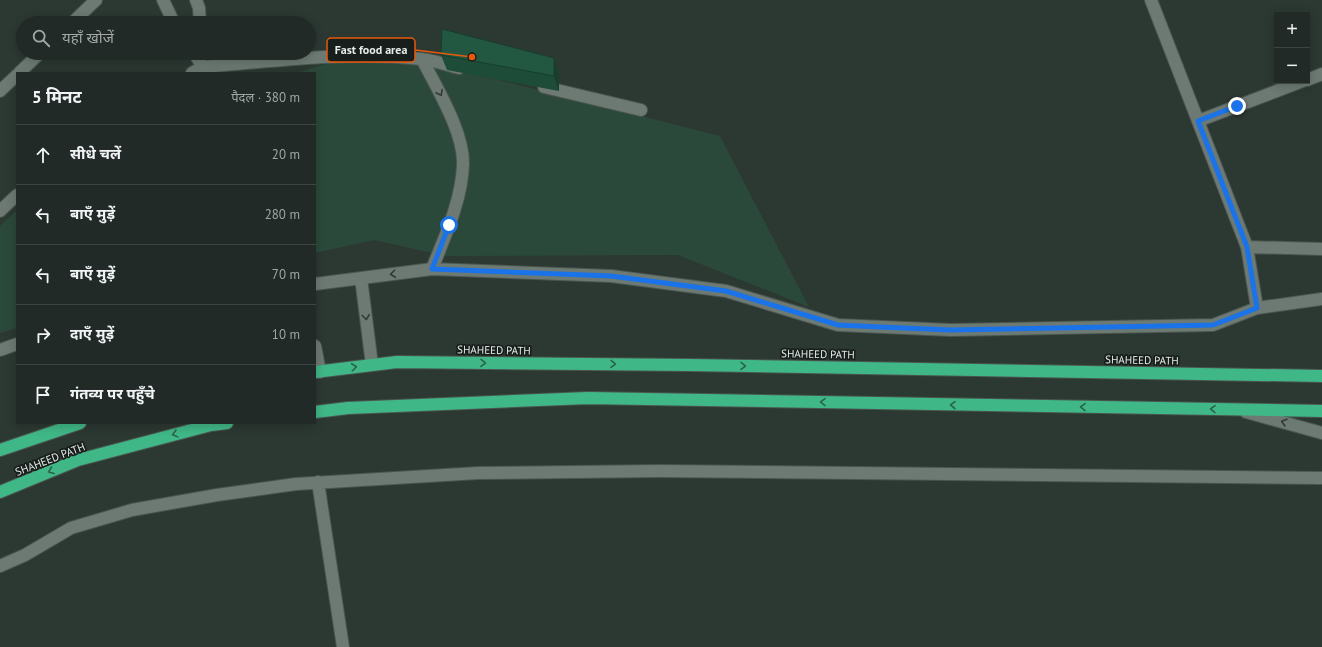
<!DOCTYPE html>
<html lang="hi">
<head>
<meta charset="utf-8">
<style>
  :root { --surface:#212a26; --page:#2d3632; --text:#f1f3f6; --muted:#a2a7a7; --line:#3e4643 }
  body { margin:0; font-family:"PT Sans","Noto Sans Devanagari",sans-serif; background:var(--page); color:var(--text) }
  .controls { position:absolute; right:12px; top:12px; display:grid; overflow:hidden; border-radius:0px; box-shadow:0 2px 10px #0003 }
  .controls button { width:36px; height:36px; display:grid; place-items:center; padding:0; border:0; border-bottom:1px solid var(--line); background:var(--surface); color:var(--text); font:20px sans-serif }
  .stop { position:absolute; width:12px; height:12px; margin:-9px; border:3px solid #1a73e8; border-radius:50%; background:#fff }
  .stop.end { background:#1a73e8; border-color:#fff; box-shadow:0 1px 4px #0008 }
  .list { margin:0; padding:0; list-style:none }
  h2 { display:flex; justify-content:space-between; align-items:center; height:52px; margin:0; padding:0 16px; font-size:17px }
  h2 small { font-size:13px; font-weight:400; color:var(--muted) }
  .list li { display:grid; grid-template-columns:26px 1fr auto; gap:12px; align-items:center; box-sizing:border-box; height:60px; padding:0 16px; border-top:1px solid var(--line) }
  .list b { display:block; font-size:15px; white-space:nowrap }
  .list em { font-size:13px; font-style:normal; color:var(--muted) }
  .icon { flex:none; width:22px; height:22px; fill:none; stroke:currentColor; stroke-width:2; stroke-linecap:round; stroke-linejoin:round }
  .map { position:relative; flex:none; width:1322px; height:647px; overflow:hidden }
  .search { position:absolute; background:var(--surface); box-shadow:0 2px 10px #0003; left:16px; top:16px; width:300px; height:44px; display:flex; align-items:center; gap:10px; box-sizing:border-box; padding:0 14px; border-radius:22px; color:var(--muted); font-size:15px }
  .panel { position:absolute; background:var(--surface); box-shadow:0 2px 10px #0003; left:16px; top:72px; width:300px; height:352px; border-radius:0px }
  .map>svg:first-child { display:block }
  .green { fill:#2b493a }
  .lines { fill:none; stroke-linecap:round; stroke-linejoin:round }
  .minor-casing { stroke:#4a5550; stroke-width:14 }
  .highway-casing { stroke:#4a5550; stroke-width:14 }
  .minor { stroke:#6d7a73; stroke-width:12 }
  .highway { stroke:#40b786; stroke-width:12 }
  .wall { fill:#1d4c38 }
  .shaded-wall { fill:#183e2e }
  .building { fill:#225841; stroke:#183e2e }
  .oneway { stroke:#323a35 }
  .oneway2 { stroke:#2a634b }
  .route { stroke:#1a73e8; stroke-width:5 }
  .labels { text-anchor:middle; stroke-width:3.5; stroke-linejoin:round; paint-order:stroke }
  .street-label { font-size:11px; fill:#e5ede9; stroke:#181e1b }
  .leader { fill:none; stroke:#e8590c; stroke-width:1.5 }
  .callout-dot { fill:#e8590c; stroke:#181e1b; stroke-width:1.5 }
  .callout { fill:#181e1b; stroke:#e8590c; stroke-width:1.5 }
  .callout-label { font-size:12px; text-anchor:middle; font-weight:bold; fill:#e5ede9 }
</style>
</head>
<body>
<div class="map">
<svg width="1322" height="647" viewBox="0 0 1322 647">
  <rect width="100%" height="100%" fill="#2c3832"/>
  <!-- green -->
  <path class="green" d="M360 53 495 79 720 136 809 307 678 255 445 256 374 240 315 253V73H297Z
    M17 210V328L0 333V226Z"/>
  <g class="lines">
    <defs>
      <path id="minor" d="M163 0 174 23
        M196 0 199 8 200 23
        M1151 0 1247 247 1257 308
        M72 23 96 0
        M194 53 203 67
        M422 59C436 87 464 132 463 164 462 200 445 236 432 269
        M19 73 40 53
        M192 73 203 67C275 61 348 51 421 59 434 60 447 65 459 68
        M1307 80 1322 74
        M544 87 641 110
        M0 91 17 75
        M1198 121 1303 81
        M0 211 17 195
        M1247 247 1322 249
        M361 278 372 365
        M315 284 432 269 611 276 726 291 838 325 951 330 1213 325 1257 308 1322 299
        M315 346 320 372
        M0 350 17 344
        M1246 412 1322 433
        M318 482 343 647
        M0 566 25 555 71 528 132 510 217 495 296 484 478 473 659 471 1322 478"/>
      <path id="highway" d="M315 372 397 362 689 365 1322 376
        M315 412 348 408 588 398 1322 411
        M0 450 80 423
        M0 492 78 460 211 425 227 423"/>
    </defs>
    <!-- minor casing -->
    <use href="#minor" class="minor-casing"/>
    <!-- highway casing -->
    <use href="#highway" class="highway-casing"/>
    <!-- minor -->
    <use href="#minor" class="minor"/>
    <!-- highway -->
    <use href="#highway" class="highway"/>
  </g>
  <!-- wall -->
  <path class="wall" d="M441 55 554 58 559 73V91L447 70Z"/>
  <!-- shaded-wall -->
  <path class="shaded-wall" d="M554 58 559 73V91L554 76Z"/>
  <!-- building -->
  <path class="building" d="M442 29 554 58V76L441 55Z"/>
  <!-- one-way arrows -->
  <defs><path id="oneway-chevron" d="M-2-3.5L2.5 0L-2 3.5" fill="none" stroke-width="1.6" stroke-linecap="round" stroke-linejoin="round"/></defs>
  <g class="oneway">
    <use href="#oneway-chevron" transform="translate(440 93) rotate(63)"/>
    <use href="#oneway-chevron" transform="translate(393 274) rotate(173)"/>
    <use href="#oneway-chevron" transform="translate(366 317) rotate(83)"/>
    <use href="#oneway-chevron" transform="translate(1284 422) rotate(-164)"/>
  </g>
  <g class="oneway2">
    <use href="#oneway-chevron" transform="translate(483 363) rotate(1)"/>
    <use href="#oneway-chevron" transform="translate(613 364) rotate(1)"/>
    <use href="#oneway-chevron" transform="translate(743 366) rotate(1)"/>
    <use href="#oneway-chevron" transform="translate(354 367) rotate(-7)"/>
    <use href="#oneway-chevron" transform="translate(823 402) rotate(-179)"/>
    <use href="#oneway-chevron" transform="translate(953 405) rotate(-179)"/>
    <use href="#oneway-chevron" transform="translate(1083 407) rotate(-179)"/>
    <use href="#oneway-chevron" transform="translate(1213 409) rotate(-179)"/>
    <use href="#oneway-chevron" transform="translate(175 434) rotate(165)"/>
    <use href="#oneway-chevron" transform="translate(51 471) rotate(158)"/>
  </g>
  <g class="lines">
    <!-- route -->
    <path class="route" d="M449 225 432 269 611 276 726 291 838 325 880 327 951 330 1213 325 1257 308 1247 247 1198 121 1237 106"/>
  </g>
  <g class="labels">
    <!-- street labels -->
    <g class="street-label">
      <text transform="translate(494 350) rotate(1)" y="4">SHAHEED PATH</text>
      <text transform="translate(818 354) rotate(1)" y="4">SHAHEED PATH</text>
      <text transform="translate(1142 360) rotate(1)" y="4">SHAHEED PATH</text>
      <text transform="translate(50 459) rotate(-21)" y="4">SHAHEED PATH</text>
    </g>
  </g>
  <!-- callouts -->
  <path class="leader" d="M472 57L415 50"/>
  <circle class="callout-dot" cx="472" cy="57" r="4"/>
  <rect class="callout" x="327" y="38" width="88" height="24" rx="4"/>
  <g class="callout-label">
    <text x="371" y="54">Fast food area</text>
  </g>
</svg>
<div class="controls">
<button>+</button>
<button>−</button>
</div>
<div class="stop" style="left:449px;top:225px"></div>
<div class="stop end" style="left:1237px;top:106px"></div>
<div class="search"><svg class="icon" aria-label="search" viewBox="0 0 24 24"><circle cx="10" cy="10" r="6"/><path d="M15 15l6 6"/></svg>यहाँ खोजें</div>
<section class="panel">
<h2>5 मिनट<small>पैदल · 380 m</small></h2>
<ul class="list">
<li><svg class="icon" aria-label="ahead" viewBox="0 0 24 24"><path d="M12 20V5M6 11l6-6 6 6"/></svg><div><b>सीधे चलें</b></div><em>20 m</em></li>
<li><svg class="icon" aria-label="left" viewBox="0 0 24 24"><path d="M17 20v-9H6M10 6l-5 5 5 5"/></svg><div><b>बाएँ मुड़ें</b></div><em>280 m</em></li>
<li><svg class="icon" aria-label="left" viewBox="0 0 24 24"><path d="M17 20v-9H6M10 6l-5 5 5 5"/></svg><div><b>बाएँ मुड़ें</b></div><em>70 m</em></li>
<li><svg class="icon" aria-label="right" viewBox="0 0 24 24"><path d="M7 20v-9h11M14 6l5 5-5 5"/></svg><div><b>दाएँ मुड़ें</b></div><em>10 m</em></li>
<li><svg class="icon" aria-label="arrive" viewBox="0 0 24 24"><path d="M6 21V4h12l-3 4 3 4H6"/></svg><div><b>गंतव्य पर पहुँचे</b></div></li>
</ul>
</section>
</div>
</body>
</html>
